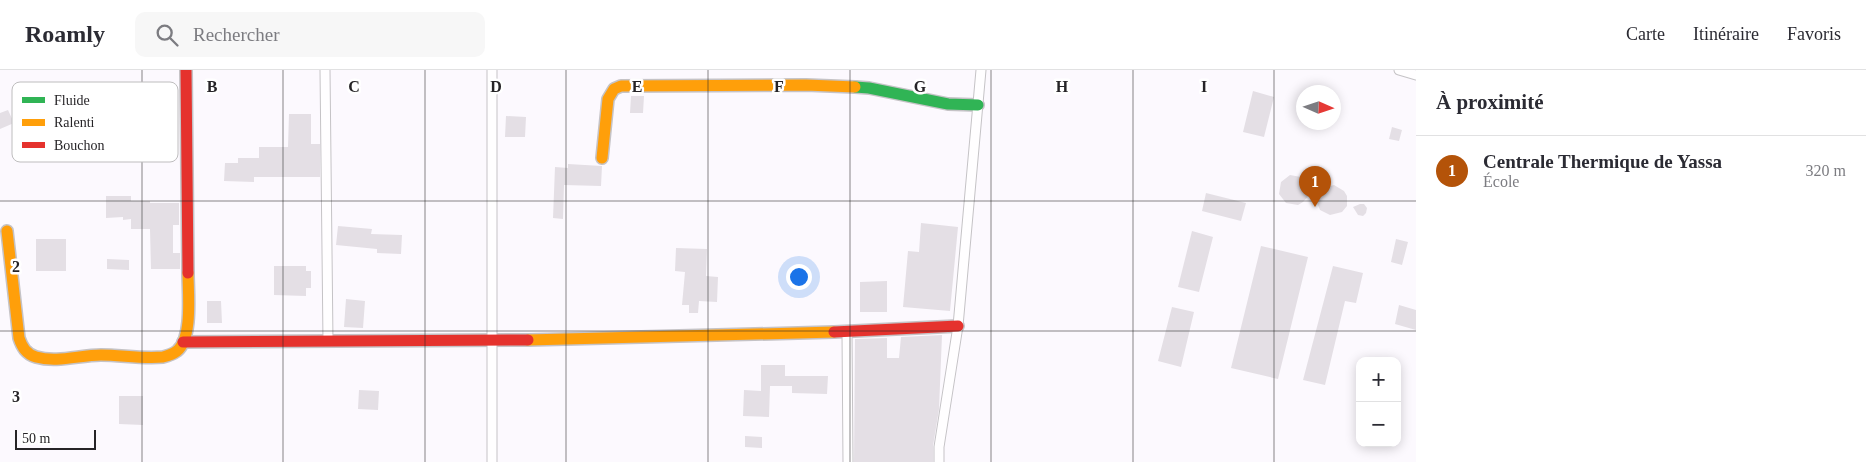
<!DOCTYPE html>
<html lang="fr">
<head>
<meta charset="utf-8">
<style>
  :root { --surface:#fff; --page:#f7f7f7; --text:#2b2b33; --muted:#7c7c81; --line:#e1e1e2; --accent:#b45309 }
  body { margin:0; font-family:"Times New Roman",serif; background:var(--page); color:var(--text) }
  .controls { position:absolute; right:15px; bottom:15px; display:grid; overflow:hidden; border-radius:10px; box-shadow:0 2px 12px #0003 }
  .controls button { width:45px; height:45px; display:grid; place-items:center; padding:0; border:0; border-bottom:1px solid var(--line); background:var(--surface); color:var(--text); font:25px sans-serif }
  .compass { position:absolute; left:1296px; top:15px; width:45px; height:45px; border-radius:50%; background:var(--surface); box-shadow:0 2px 12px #0003; rotate:93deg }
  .scale { position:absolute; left:15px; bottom:12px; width:81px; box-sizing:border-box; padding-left:5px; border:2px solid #262427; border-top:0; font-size:14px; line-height:18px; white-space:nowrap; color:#262427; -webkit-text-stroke:4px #fff; paint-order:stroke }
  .you { position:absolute; left:798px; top:206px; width:18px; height:18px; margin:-12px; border:4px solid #fff; border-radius:50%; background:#1a73e8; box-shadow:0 0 0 8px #1a73e833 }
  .badge { display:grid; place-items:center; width:32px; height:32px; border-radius:50%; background:var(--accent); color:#fff; font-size:16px; font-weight:700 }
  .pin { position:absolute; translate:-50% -41px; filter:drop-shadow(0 1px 2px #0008) }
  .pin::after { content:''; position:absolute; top:26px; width:18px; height:15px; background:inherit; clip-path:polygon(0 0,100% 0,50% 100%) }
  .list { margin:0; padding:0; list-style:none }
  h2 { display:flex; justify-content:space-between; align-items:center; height:65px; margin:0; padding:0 20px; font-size:21px }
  h2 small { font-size:16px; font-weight:400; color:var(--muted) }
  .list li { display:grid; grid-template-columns:32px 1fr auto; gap:15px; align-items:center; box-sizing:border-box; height:70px; padding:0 20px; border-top:1px solid var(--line) }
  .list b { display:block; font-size:19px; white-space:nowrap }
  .list p { margin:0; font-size:16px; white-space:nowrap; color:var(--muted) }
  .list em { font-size:16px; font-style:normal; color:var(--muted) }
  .icon { flex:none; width:28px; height:28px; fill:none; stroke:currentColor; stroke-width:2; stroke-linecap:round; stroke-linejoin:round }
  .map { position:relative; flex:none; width:1416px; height:392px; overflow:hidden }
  header { display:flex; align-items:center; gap:30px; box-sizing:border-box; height:70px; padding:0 25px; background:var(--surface); border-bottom:1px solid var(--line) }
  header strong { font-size:24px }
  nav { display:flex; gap:28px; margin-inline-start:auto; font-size:18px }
  .search { width:350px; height:45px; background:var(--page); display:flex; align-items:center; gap:12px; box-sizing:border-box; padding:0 18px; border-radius:10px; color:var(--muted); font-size:19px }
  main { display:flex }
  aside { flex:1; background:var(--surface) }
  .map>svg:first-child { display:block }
  .building { fill:#e4dfe5 }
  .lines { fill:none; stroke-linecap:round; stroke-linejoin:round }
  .street-casing { stroke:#c5c3c6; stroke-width:11 }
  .fast-casing { stroke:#c5c3c6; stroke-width:14 }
  .slow-casing { stroke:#c5c3c6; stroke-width:14 }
  .jam-casing { stroke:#c5c3c6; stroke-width:14 }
  .street { stroke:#fffeff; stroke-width:9 }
  .fast { stroke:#30b455; stroke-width:11 }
  .slow { stroke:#ff9f0a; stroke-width:11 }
  .jam { stroke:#e5322d; stroke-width:11 }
  .grid { fill:none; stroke:#262427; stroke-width:1; stroke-opacity:0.55 }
  .key { fill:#fff; stroke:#bebdbe; stroke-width:1 }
  .key-label { font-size:14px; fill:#262427 }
  .grid-label { font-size:16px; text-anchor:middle; font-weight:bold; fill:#262427; stroke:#fff; stroke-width:5; stroke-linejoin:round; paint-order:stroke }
</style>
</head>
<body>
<header>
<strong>Roamly</strong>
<div class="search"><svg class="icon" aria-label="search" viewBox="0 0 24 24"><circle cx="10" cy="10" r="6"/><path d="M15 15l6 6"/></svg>Rechercher</div>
<nav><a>Carte</a><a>Itinéraire</a><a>Favoris</a></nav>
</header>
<main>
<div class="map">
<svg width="1416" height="392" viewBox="0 0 1416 392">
  <rect width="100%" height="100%" fill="#fcf9fe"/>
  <!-- building -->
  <path class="building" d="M149 18 178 19V51L159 50V54H156L155 78 137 77V80L119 78 127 55 148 57Z
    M1253 21 1274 27 1264 67 1243 62Z
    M631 26H644L643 43H630Z
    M8 40 14 53 0 59V43Z
    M289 44H311V74H320V107H254V112L224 111 225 93H238V88H259V77H288Z
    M506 46 526 47 525 67H505Z
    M1392 57 1402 60 1399 71 1389 69Z
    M568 94 602 96 601 116 564 115 563 149 553 148 555 97 568 98Z
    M1290 105 1301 107 1306 111 1312 122 1303 132 1298 135 1286 133 1279 124 1281 112Z
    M1334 115 1344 121 1347 126V136L1342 142 1330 145 1320 140 1315 128 1323 118Z
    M1206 123 1246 133 1241 151 1202 141Z
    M106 126H131V131H150V133H179V155H173V183H180V199H151L150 159H131V149L123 150V147L106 148Z
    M1360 134H1364L1367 138 1366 143 1363 146 1358 145 1353 137Z
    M921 153 958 157 950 241 903 237 908 181 919 182Z
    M338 156 372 159 371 164 402 165 401 184 377 183V179L336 175Z
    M1192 161 1213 167 1199 222 1178 217Z
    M36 169H66V201H36Z
    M1396 169 1408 172 1402 195 1391 192Z
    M1261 176 1308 187 1278 309 1231 298Z
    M676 178 707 179 706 206 718 207 717 232 699 231 698 243H689V235H682L685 202 675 201Z
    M107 189 129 190V200L107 199Z
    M274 196H306V201H311V218H306V226L274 225Z
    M1333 196 1363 203 1356 233 1345 231 1325 315 1303 310Z
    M887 211V242H860V212Z
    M346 229 365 231 363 258 344 257Z
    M207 231H221L222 253H207Z
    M1399 235 1416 240V260L1395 254Z
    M1172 237 1194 242 1181 297 1158 291Z
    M942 265 939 339 933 376V392H854L855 269 887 268V288H899L901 267Z
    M761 295H785V306H828L827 324 792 323V316H770L769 347 743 346 744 320 761 321Z
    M359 320 379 321 378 340 358 339Z
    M119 326H143V355L119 354Z
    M745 366 762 367V378L745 377Z"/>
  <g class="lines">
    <defs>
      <path id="street" d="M325 0 328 271
        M492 0V392
        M1399 0 1416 5
        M847 263 848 392
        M939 392V377L958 256 981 0"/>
      <path id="fast" d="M855 17 869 18 948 34 978 35"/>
      <path id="slow" d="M602 88 608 29 614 19 621 16 806 15 855 17
        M7 161 19 268C22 277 26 284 36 287 57 293 80 285 101 285 121 285 142 289 163 287 167 286 173 284 177 281 193 268 188 223 188 203
        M528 270 834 262"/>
      <path id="jam" d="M186 0 188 203
        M834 262 958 256
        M183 272 528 270"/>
    </defs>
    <!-- street casing -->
    <use href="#street" class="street-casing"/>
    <!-- fast casing -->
    <use href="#fast" class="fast-casing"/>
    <!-- slow casing -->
    <use href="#slow" class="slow-casing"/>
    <!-- jam casing -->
    <use href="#jam" class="jam-casing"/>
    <!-- street -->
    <use href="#street" class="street"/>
    <!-- fast -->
    <use href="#fast" class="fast"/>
    <!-- slow -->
    <use href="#slow" class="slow"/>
    <!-- jam -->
    <use href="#jam" class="jam"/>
  </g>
  <!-- grid -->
  <path class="grid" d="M142 0V392M283 0V392M425 0V392M566 0V392M708 0V392M850 0V392M991 0V392M1133 0V392M1274 0V392M0 131H1416M0 261H1416"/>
  <!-- legend -->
  <rect x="12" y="12" width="166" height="80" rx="8" class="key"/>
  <rect x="22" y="27" width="23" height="6" fill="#30b455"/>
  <rect x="22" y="49" width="23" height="7" fill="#ff9f0a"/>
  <rect x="22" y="72" width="23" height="6" fill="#e5322d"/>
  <g class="key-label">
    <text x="54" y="35">Fluide</text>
    <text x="54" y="57">Ralenti</text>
    <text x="54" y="80">Bouchon</text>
  </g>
  <g class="grid-label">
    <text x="212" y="22">B</text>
    <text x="354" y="22">C</text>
    <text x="496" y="22">D</text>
    <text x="637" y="22">E</text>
    <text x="779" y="22">F</text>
    <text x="920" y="22">G</text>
    <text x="1062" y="22">H</text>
    <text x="1204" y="22">I</text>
    <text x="16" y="202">2</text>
    <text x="16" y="332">3</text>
  </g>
</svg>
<div class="controls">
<button>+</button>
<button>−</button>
</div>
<svg class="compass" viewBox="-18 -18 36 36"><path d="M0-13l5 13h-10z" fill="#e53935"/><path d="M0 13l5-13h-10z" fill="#7c7c81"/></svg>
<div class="scale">50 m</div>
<div class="you"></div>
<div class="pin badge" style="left:1315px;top:137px">1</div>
</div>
<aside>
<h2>À proximité<small></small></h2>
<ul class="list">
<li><span class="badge">1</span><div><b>Centrale Thermique de Yassa</b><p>École</p></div><em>320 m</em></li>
</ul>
</aside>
</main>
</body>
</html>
